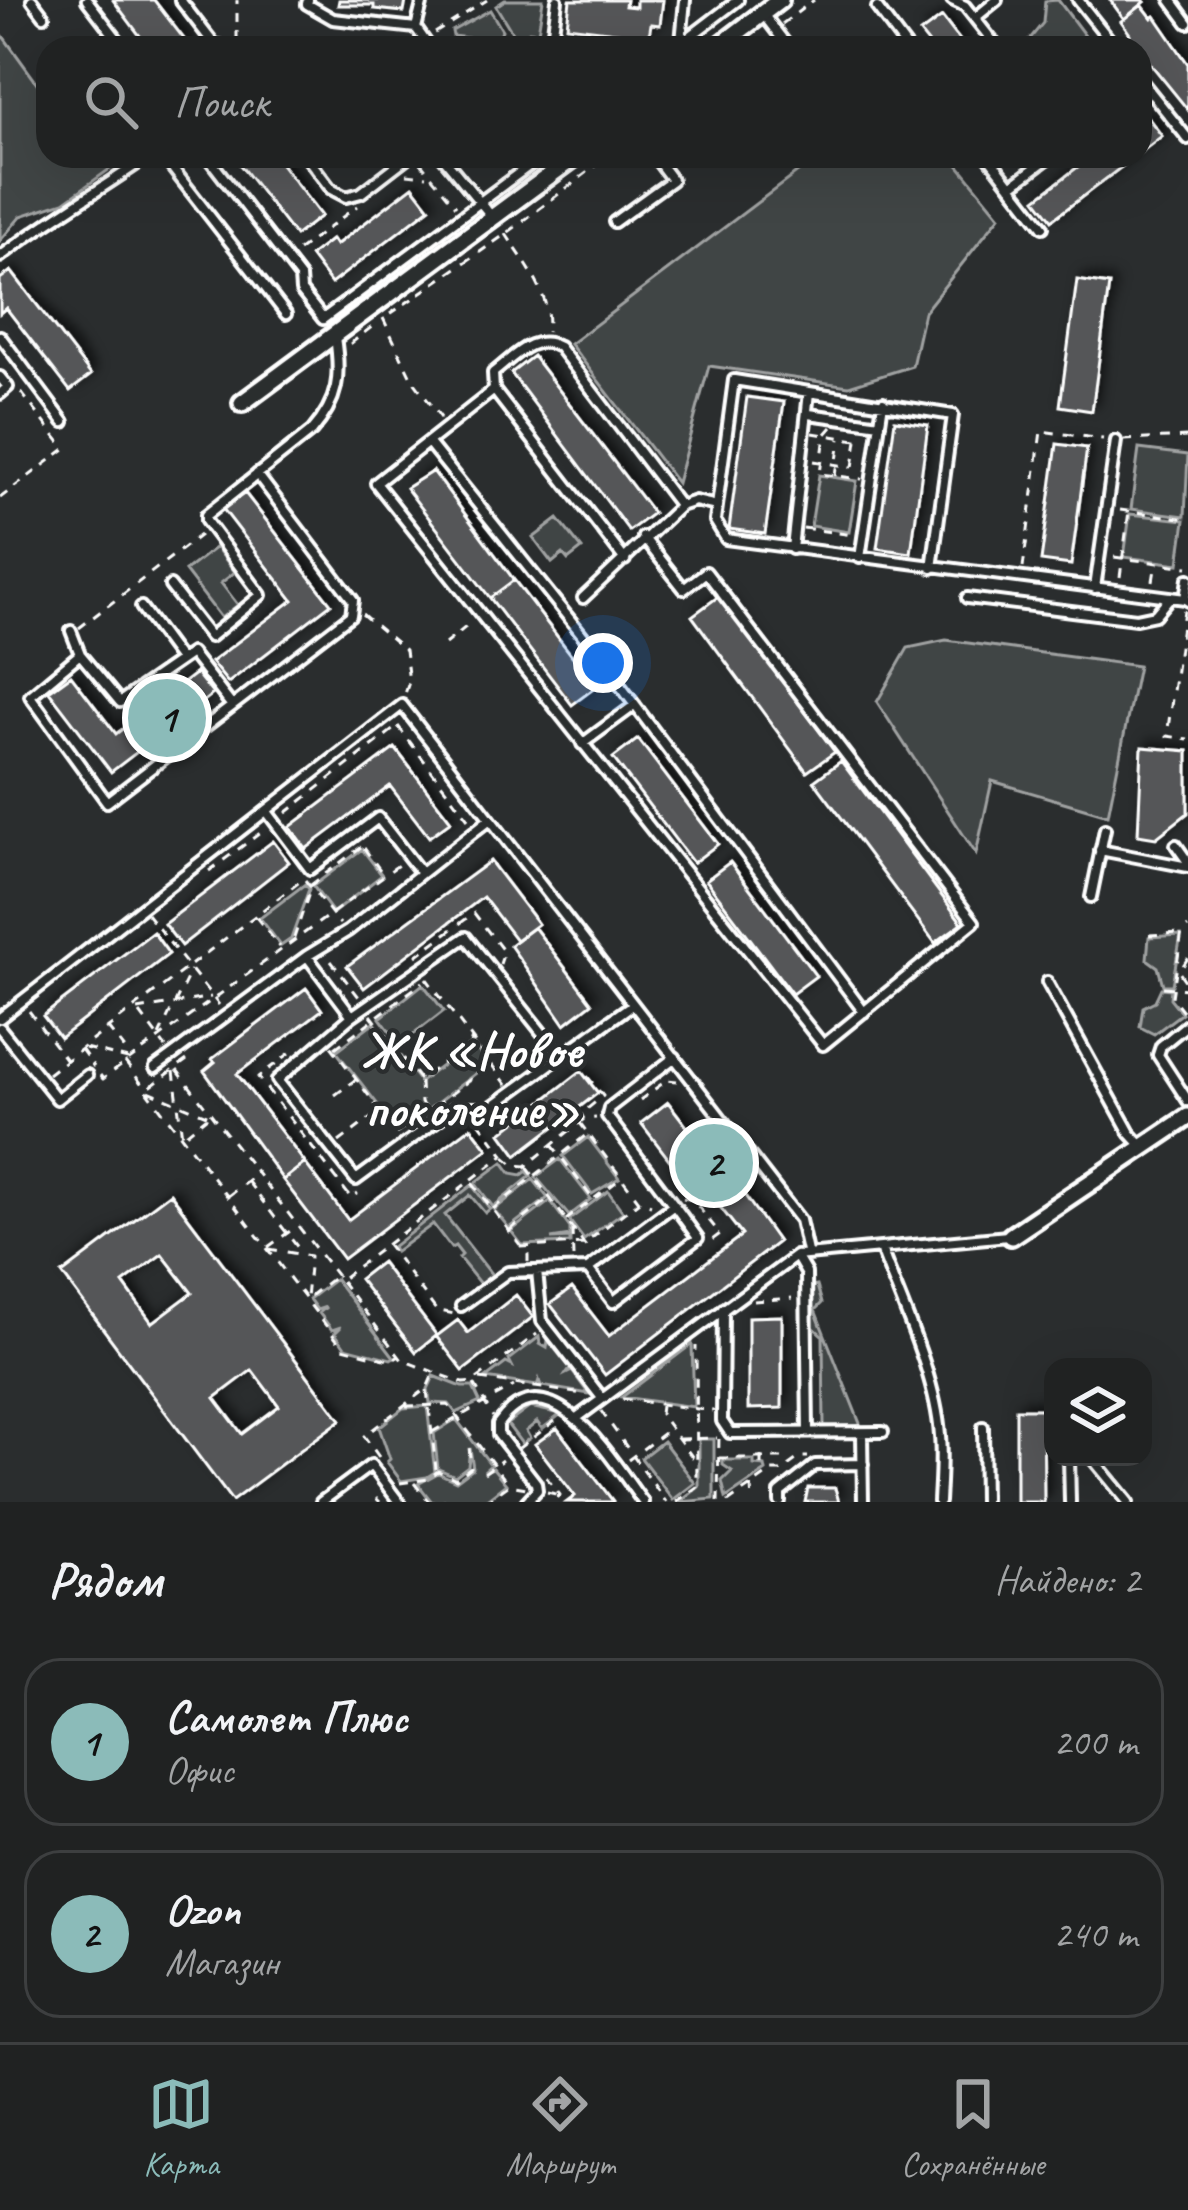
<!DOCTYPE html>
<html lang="ru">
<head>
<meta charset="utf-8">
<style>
  :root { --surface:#202222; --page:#2d2f2f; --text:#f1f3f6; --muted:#a2a4a5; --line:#3d3f40; --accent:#8bbbb9 }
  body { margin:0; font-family:Caveat,sans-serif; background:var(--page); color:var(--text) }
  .controls { position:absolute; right:36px; bottom:36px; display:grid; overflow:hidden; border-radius:24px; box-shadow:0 12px 48px #0002 }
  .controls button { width:108px; height:108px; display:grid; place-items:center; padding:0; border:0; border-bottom:3px solid var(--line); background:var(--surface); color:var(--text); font:60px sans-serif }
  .you { position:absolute; left:603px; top:663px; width:42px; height:42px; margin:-30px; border:9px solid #fff; border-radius:50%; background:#1a73e8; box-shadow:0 0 0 18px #1a73e833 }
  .badge { display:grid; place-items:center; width:78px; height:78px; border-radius:50%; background:var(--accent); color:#111; font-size:39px; font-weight:700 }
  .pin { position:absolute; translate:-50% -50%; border:6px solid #fff; box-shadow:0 3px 12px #0006 }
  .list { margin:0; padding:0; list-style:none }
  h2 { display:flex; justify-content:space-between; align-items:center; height:156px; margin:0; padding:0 48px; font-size:51px }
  h2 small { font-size:39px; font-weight:400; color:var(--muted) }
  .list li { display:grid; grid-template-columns:78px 1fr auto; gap:36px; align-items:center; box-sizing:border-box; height:168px; margin:0 24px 24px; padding:0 24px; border:3px solid var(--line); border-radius:36px }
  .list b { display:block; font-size:45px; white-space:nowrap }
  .list p { margin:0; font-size:39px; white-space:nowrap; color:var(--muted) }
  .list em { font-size:39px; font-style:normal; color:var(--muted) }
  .icon { flex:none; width:66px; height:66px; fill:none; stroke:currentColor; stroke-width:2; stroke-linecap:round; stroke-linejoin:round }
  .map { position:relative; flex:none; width:1188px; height:1502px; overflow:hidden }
  .search { position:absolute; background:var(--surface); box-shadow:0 12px 48px #0002; left:36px; right:36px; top:36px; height:132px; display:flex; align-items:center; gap:30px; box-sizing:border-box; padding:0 42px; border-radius:36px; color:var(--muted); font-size:45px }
  .sheet { height:540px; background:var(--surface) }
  nav { display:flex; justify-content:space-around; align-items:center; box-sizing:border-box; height:168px; border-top:3px solid var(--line); background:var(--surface); font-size:33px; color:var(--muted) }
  nav a { display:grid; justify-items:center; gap:6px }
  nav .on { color:var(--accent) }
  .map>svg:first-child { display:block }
  .green { fill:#414445; stroke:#a0a2a2; stroke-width:3 }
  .building { fill:#555758; stroke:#fff; stroke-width:3; fill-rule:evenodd; filter:url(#shadow) }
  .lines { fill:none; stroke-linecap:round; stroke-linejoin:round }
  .lane-casing { stroke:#fff; stroke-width:16 }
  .street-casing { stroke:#fff; stroke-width:24 }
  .path { stroke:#fff; stroke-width:3; stroke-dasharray:9 9; stroke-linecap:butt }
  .lane { stroke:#2a2d2e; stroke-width:8 }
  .street { stroke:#2a2d2e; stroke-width:15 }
  .labels { text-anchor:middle; stroke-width:9; stroke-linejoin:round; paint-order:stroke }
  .neighbourhood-label { font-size:51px; font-weight:bold; fill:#fff; stroke:#2a2d2e }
</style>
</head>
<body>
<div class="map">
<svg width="1188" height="1502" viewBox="0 0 1188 1502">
  <defs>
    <filter id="shadow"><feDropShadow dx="5.5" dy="-5.5" stdDeviation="6" flood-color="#0009"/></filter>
  </defs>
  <rect width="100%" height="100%" fill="#2a2d2e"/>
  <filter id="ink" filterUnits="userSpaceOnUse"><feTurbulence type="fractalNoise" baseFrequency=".00833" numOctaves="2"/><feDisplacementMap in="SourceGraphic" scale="24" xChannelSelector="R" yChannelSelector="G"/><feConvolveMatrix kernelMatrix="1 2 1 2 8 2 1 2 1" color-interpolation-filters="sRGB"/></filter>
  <g filter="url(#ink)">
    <!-- green -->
    <path class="green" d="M505 0H543L538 32 529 31 518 42 496 6Z
      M1058 0 1094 48 1024 46 1043 23 1045 1Z
      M490 10 502 30 497 42 453 36 452 31Z
      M0 32 42 90 48 92V156H128L64 202 21 216 0 241Z
      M819 156H951L1000 216 924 312 912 366 849 386 709 366 677 483 570 344Z
      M478 208 480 218 406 275 365 294Z
      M1139 449 1188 455 1185 516 1131 509Z
      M819 475 857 481 849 532 811 526Z
      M1130 514 1185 520 1179 564 1124 557Z
      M558 519 582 549 568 560 563 554 552 563 533 538Z
      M216 547 235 572 221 583 238 605 221 618 185 571Z
      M946 640 1138 666 1108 815 992 781 976 854 877 702 908 648Z
      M362 849 382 875 333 913 313 886Z
      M305 884 309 889 291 939 281 946 260 918Z
      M1181 935 1172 985H1163L1158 967 1147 959 1149 937Z
      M423 984 444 1011 400 1045 380 1018Z
      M1161 988 1171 989 1170 998 1182 1013 1154 1034 1140 1027 1143 1007 1155 1001Z
      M374 1022 420 1082 472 1043 488 1064 399 1132 336 1051Z
      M588 1137 619 1178 592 1194 563 1156Z
      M560 1159 591 1199 569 1216 536 1177Z
      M503 1162 511 1173 522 1175 527 1171 531 1176 493 1207 475 1183Z
      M533 1179 548 1198 509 1228 494 1210Z
      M472 1185 490 1209 485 1213 470 1195 445 1215 492 1275 480 1284 459 1258 462 1255 455 1246 451 1248 433 1224 395 1252 392 1247Z
      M608 1191 623 1212 584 1240 569 1220Z
      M550 1201 570 1228V1236L551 1239 570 1238V1243L522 1245 511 1231Z
      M335 1279 394 1357 391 1359 345 1347 335 1333 341 1327 332 1330 319 1313 326 1307 317 1310 309 1299Z
      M817 1286 822 1303 815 1310 861 1426H824L823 1336 812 1326V1287Z
      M539 1337 540 1344 547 1348 548 1340 570 1368 566 1374 572 1371 589 1394 541 1386 539 1380 537 1386 486 1378 506 1363 512 1366 509 1360Z
      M692 1344 694 1407 622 1397Z
      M434 1376 462 1387H473L480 1402 456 1413 449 1404 430 1403 428 1389Z
      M427 1406 435 1472 427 1477 401 1481 387 1462 390 1459 379 1427 403 1408Z
      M530 1407 561 1414 542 1429 537 1422 526 1431 530 1438 522 1444 507 1424Z
      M456 1419 491 1465 484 1471 493 1468 506 1484 483 1502H432L418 1484 438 1473 456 1481 473 1468 470 1448 468 1466 455 1476 438 1469 434 1433Z
      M699 1439H714V1499L680 1502 699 1487Z
      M663 1441 695 1483 673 1500 641 1458Z
      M723 1460H754V1465L765 1466 766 1471 726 1498 722 1481 732 1471 723 1465Z"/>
    <!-- building -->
    <path class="building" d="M113 0H154L191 48H149Z
      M339 0H402L406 1 404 12 374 9V5H338Z
      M570 0H626L625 6 636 7V0H663L660 25 651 24 649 36 567 26Z
      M1110 0H1143L1145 2 1124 19Z
      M1142 5 1152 18 1155 16 1188 64V110L1128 36 1130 34 1121 21Z
      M942 17 955 34 966 48H932L920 33Z
      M1146 115 1162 136 1140 153V119Z
      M233 156H275L321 216 295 236Z
      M1092 156H1136L1052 220 1036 199Z
      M413 186 430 208 331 284 310 256 332 239 336 245Z
      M11 271 91 375 70 391 6 308 0 313V279Z
      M1077 280 1109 285 1092 411 1060 406Z
      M533 356 653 513 629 531 511 373Z
      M747 397 784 402 765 534 729 529Z
      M895 420 928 425 911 553 877 548Z
      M1057 444 1087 448 1071 565 1041 561Z
      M433 471 514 580 490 598 406 488Z
      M245 493 331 604 228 683 211 662 293 600 223 509Z
      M514 580 596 687 572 705 490 598Z
      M719 596 835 752 807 772 692 616Z
      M196 673 213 694 111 772 49 691 71 675 116 734Z
      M638 739 718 844 693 863 613 758Z
      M1142 747 1188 751V813L1156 838 1138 835Z
      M395 748 451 821 429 837 390 786 306 849 290 827Z
      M841 761 962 923 935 943 814 781Z
      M273 841 289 862 181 946 164 924Z
      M490 861 538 924 516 940 483 897 364 988 347 966Z
      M730 862 816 976 792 994 706 880Z
      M534 927 592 1003 565 1024 510 945Z
      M153 932 169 954 60 1038 43 1016Z
      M306 988 322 1010 237 1074 305 1163 283 1180 204 1071 215 1062 212 1059Z
      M581 1071 598 1093 517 1155 501 1133Z
      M668 1102 724 1175 700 1194 694 1186 691 1188 641 1123Z
      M471 1127 488 1149 343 1259 283 1180 305 1163 348 1220Z
      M728 1172 778 1242 605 1375 550 1304 572 1288 609 1336 742 1235 706 1189Z
      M170 1193 341 1420 232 1501 62 1274ZM162 1254 192 1293 152 1323 123 1283ZM252 1370 279 1406 242 1434 215 1398Z
      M381 1262 437 1336 458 1320 468 1333 516 1295 533 1317 463 1371 436 1336 416 1352 359 1279Z
      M782 1316V1408L748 1409V1317Z
      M1016 1409H1043L1044 1502H1016Z
      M557 1428 613 1501 612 1502H567L575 1496 535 1444Z
      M808 1488H835L839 1502H805Z"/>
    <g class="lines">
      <defs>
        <path id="lane" d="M32 0 44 16
          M87 0 124 48
          M180 0 214 44 233 48
          M308 0 307 4 333 19 416 28
          M423 0 416 28 430 48
          M952 0 965 6 998 48
          M1078 0 1116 48
          M1171 0 1188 23
          M877 8 907 48
          M763 14 789 48
          M975 18 997 0
          M689 38 696 48
          M681 42 685 0
          M551 47 557 0
          M522 48 528 44 555 48
          M675 48 738 0
          M1140 79 1188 139
          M163 156 286 314
          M207 156 300 277 301 291 323 319 542 156
          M306 156 331 189 346 197 361 193 409 156
          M442 156 493 218
          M988 156 1043 227
          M1011 186 1051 156
          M614 222 672 180 654 156
          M0 257C48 220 99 191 149 156
          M0 336 64 422
          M0 377 8 387 0 394
          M494 390 376 483 823 1045 974 922 706 572 684 589 643 537
          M809 414 880 424
          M428 442 584 637 864 1012
          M792 549 809 392
          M860 558 883 402
          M625 560 494 390 493 373C514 357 533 332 559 347L680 506 695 501 717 506
          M932 568 953 415 734 380 715 521 726 539 1185 599 1188 601
          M170 586 210 637 261 595 206 521V515L312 431C339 400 341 376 335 337
          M1095 588 1116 441
          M583 598 680 506
          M967 598 1136 619 1155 615 1170 597
          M1185 599 1188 579
          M141 607 180 660
          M71 631 80 654
          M232 706 191 653 120 702 80 654 30 696 107 802 351 615 353 600 257 474
          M582 744 635 705
          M268 813 310 869 378 818 421 873
          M1176 845 1188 862
          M1100 850 1188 867
          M1091 897 1105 829
          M307 956 352 1016 466 937 559 1054
          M1047 982 1130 1133 1142 1146
          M352 1016 277 1080 356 1180 454 1108H490L633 1004
          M0 1018 402 705 800 1220 807 1252
          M1188 1024 1161 1046 1158 1055 1188 1101
          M0 1028 57 1099 87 1075
          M155 1068 307 956 348 931 490 819
          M881 1249C902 1306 936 1376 940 1436 942 1458 940 1480 939 1502
          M796 1256 806 1273 808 1432
          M588 1269 613 1302 698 1238 674 1205
          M537 1271 542 1321 602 1398
          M461 1306 508 1272 588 1269 674 1205 607 1116 609 1108 675 1057
          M723 1309 722 1421 730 1433 883 1432
          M578 1417 796 1256 1008 1236
          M983 1427 984 1502
          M862 1433 863 1502
          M1069 1457 1070 1502
          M1091 1457 1128 1502
          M321 1502 371 1465 399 1502
          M526 1502 537 1490 536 1483 498 1434V1424C549 1351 615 1465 643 1502
          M780 1502V1493L815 1465 863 1464"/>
        <path id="street" d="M717 48 780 0
          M242 403 576 156
          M1011 1236 1188 1117"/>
      </defs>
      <!-- lane casing -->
      <use href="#lane" class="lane-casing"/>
      <!-- street casing -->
      <use href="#street" class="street-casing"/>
      <!-- path -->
      <path class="path" d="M782 24 814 0
        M435 33 487 0
        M237 40V0
        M751 48 764 37
        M420 162 456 206
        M407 174 427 176
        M506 234C525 264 553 296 547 332
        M298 251 357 206
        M390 314 506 234 609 156
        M383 318 412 379 441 418
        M350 344 373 326
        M832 427 825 435 820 474 862 479
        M813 433 863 441
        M857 440 853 467 859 470
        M1124 440 1188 437
        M814 461 852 467
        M835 476 840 439
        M0 498 65 449 20 391
        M1120 510 1188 519
        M803 528 853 535
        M1114 557 1188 567
        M1023 568 1041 431 1103 439
        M1120 577 1129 511
        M1153 581 1156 563
        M1184 610 1167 736 1188 739
        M362 614 405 650 409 682 404 697
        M79 628 200 535
        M445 644 472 622
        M398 726 468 819
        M286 813 398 726
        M364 848 383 874
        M209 871 264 830
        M305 880 340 924
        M311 885 362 846
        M147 914 219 1005
        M256 917 280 947
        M1149 935 1180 933
        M294 938 310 890
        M416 956 474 913 504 952 500 964
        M1188 958 1179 972 1188 985
        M331 961 359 997
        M426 978 507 1085
        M1163 987 1188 989
        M138 1010 211 997
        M29 1011 66 1060
        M1183 1011 1172 997 1182 932 1188 927
        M140 1013 166 1048
        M371 1015 420 1080 473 1040
        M108 1028 130 1056
        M159 1036 191 970
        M331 1046 398 1134
        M85 1048 128 1059
        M335 1048 423 982
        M81 1049 94 1067
        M290 1053 258 1077 351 1198 358 1193
        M187 1060 146 1090 209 1116
        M125 1062 343 1348 392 1361 399 1356
        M576 1062 603 1096 581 1114 584 1119
        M177 1070 340 1280 504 1155 476 1118
        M174 1071 182 1137 207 1117
        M48 1074 302 880
        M100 1075 103 1079 401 863
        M420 1082 421 1103 428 1112
        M335 1095 355 1080
        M640 1100 667 1080 677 1081
        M421 1117 489 1065
        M580 1123 639 1201 651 1205
        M339 1142 379 1112
        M552 1145 592 1198
        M505 1157 514 1165 526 1166 584 1119 596 1118
        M527 1167 589 1251
        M248 1182 302 1253
        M472 1183 528 1255V1262
        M228 1196 257 1174
        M683 1198 693 1200 720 1234 708 1243
        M493 1209 585 1136
        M566 1220 620 1179
        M510 1230 550 1198
        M572 1230 573 1257
        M387 1244 436 1310 454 1314
        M268 1247 297 1226
        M521 1247 584 1244 639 1201
        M269 1249 310 1256 306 1299 334 1277
        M341 1281 402 1360 463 1383 473 1382 537 1334
        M754 1301 792 1298
        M480 1379 583 1394
        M474 1384 493 1417
        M427 1390 436 1469
        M622 1399 713 1411
        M406 1406 448 1405 509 1485
        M661 1406 660 1414 696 1462
        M601 1411 666 1502
        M432 1432 514 1386
        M680 1439 717 1438
        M519 1448 555 1421
        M379 1457 364 1436 427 1388 434 1372
        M719 1458H790
        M628 1460 668 1430
        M761 1465V1447
        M484 1473 502 1460
        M546 1477 560 1495 550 1502
        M400 1483 428 1479 438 1471 456 1479 471 1467 469 1447
        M414 1483 429 1502
        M751 1486 752 1502
        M547 1492 560 1495
        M376 1498 380 1502
        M472 1498 473 1502
        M443 1499 444 1502
        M486 1502 509 1485 526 1488
        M676 1502 697 1487 696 1346
        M718 1502 719 1434
        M728 1502 772 1471H781L800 1457H808"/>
      <!-- lane -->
      <use href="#lane" class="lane"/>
      <!-- street -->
      <use href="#street" class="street"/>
    </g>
  </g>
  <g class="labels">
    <!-- neighbourhood labels -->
    <g class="neighbourhood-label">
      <text x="472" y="1067">ЖК «Новое<tspan x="472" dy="59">поколение»</tspan></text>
    </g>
  </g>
</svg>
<div class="controls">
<button><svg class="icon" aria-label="layers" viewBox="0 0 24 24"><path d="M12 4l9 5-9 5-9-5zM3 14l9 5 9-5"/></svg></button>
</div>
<div class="you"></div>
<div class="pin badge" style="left:167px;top:718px">1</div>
<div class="pin badge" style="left:714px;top:1163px">2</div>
<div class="search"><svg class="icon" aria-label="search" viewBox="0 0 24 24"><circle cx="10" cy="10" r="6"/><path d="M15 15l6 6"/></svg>Поиск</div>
</div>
<section class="sheet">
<h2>Рядом<small>Найдено: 2</small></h2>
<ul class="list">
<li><span class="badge">1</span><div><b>Самолет Плюс</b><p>Офис</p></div><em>200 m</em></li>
<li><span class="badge">2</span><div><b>Ozon</b><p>Магазин</p></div><em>240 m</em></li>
</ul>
</section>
<nav>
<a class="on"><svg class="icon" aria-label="map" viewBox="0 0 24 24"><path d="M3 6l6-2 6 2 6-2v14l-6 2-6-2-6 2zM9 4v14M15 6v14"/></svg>Карта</a>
<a><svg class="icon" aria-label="directions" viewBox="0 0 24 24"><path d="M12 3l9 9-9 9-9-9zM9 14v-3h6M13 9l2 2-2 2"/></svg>Маршрут</a>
<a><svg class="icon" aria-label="saved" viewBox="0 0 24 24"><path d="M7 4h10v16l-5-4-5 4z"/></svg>Сохранённые</a>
</nav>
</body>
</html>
